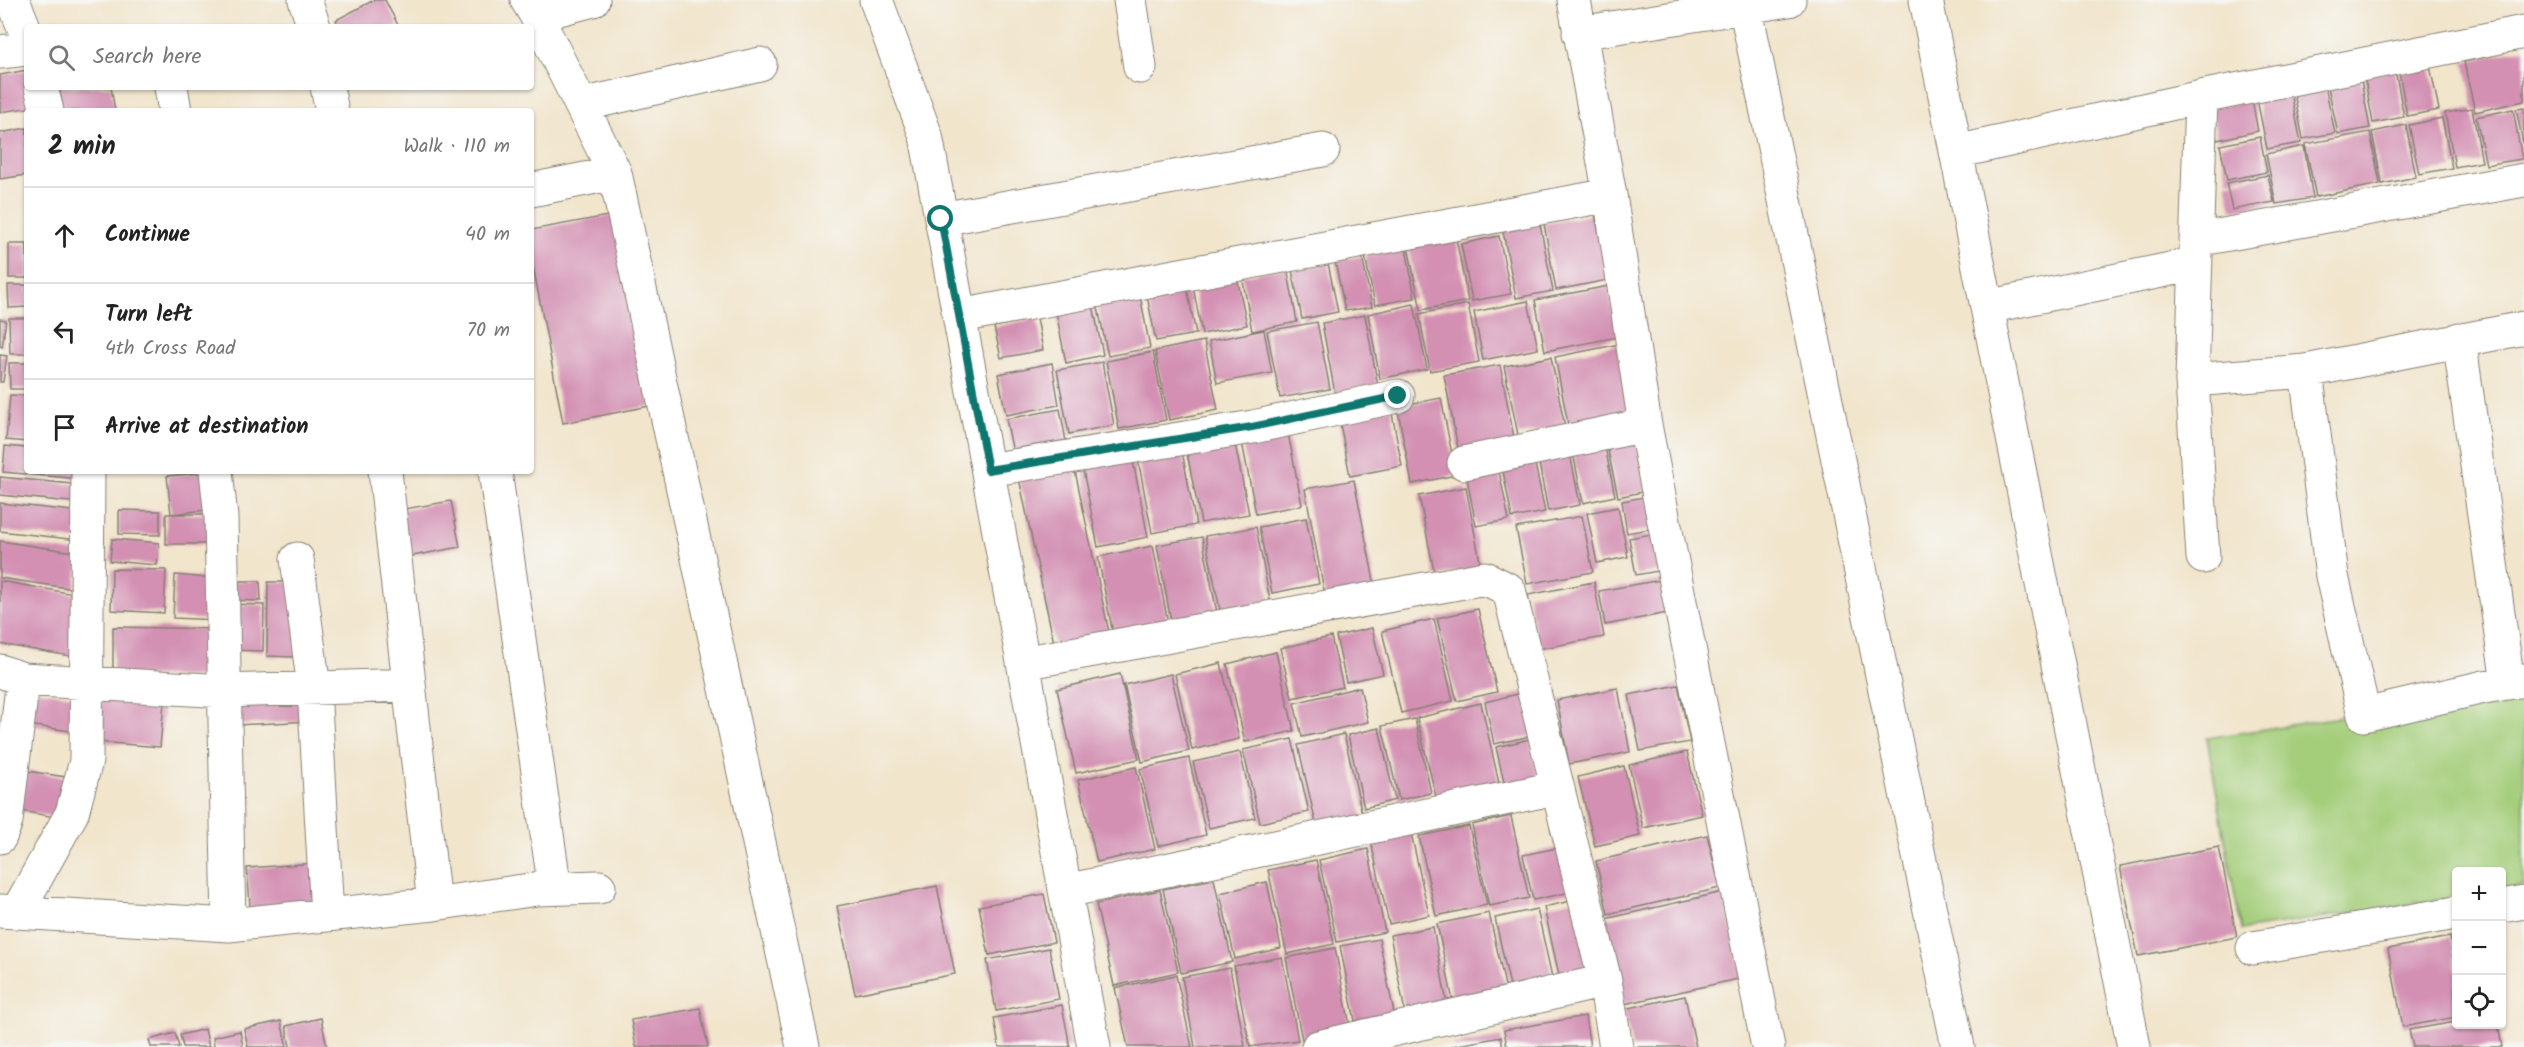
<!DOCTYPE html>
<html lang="en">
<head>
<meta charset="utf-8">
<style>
  :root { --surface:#fff; --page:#f6f6f6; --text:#222; --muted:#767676; --line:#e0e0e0 }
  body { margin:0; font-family:Kalam,sans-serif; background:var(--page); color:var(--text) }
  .controls { position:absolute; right:18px; bottom:18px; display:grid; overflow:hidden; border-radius:6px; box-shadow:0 2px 4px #0004 }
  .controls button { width:54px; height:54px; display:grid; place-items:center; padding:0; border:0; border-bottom:2px solid var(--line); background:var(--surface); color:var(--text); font:30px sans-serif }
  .stop { position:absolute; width:18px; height:18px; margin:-14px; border:4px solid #0f766e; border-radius:50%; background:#fff }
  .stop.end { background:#0f766e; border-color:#fff; box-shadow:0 2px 6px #0008 }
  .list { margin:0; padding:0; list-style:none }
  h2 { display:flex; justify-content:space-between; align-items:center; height:78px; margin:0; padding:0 24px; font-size:26px }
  h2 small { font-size:20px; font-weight:400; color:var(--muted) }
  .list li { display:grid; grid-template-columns:39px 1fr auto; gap:18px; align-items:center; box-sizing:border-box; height:96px; padding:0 24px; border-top:2px solid var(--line) }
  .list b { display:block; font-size:22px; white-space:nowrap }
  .list p { margin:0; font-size:20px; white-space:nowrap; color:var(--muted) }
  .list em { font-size:20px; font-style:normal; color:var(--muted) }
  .icon { flex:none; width:33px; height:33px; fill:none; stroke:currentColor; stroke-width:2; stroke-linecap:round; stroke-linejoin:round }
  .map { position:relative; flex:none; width:2524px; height:1047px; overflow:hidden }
  .search { position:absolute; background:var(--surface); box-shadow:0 2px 4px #0004; left:24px; top:24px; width:510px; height:66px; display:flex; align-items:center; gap:15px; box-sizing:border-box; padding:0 21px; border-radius:6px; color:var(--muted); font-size:22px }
  .panel { position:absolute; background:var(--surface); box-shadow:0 2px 4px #0004; left:24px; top:108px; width:510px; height:366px; border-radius:6px }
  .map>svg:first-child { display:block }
  .green { fill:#a4ce7a; stroke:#60754b; stroke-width:1.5 }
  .building { fill:#d390b3 }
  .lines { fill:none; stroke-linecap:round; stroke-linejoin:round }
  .minor-casing { stroke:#868074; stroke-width:35 }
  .minor { stroke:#fff; stroke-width:33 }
  .route { stroke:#0f766e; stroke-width:8 }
</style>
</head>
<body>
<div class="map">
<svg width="2524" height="1047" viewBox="0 0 2524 1047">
  <rect width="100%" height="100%" fill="#f6f6f2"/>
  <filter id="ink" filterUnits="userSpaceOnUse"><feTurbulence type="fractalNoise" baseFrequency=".0167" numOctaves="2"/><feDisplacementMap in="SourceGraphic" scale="12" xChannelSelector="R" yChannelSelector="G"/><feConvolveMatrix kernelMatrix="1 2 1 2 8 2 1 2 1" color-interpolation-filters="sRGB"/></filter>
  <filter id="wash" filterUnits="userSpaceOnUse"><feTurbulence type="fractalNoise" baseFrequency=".008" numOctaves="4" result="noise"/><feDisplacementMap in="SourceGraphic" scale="24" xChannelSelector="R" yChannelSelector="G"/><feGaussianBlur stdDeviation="1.35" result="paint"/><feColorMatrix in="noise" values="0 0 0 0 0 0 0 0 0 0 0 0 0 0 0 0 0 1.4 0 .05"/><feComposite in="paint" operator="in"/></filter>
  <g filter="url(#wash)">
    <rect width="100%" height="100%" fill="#f1e5cc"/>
    <!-- green -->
    <path class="green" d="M2524 688V886L2502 890V872H2456V897L2241 930 2207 738Z"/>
    <g id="blocks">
      <!-- building -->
      <path class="building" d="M374 0H385L399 27H339L336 20Z
        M2524 48V101L2475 112 2464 62Z
        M2430 66 2439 110 2407 116 2399 72Z
        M2395 69 2404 117 2373 123 2364 75Z
        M27 70V87L34 107 0 112V75Z
        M2360 75 2370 128 2338 134 2327 82Z
        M2324 81 2335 133 2303 139 2293 87Z
        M59 87H111L115 111H64Z
        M2290 87 2301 143 2267 149 2256 94Z
        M2252 100 2258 131 2217 140 2211 107Z
        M2472 108 2482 162 2455 167 2445 113Z
        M2524 108V143H2523L2516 109Z
        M2513 109 2522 159 2486 165 2476 117Z
        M2442 118 2452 168 2419 174 2409 125Z
        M2406 125 2416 177 2382 184 2372 132Z
        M27 128V175L0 179V133Z
        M2370 132 2380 184 2316 197 2305 144Z
        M2260 137 2267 172 2227 180 2220 145Z
        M2304 146 2313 198 2276 204 2266 154Z
        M2268 175 2274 202 2232 210 2226 183Z
        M618 214 655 405 563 423 531 255V230Z
        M1595 214 1608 280 1556 290 1544 224Z
        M1540 224 1553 291 1516 298 1503 232Z
        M1499 236 1511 294 1472 301 1461 244Z
        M1456 238 1468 301 1421 310 1408 247Z
        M9 244H27V278H9Z
        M1406 248 1415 298 1375 305 1365 256Z
        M1362 256 1372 307 1345 311 1335 261Z
        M1328 263 1338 312 1302 319 1292 270Z
        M1287 267 1297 322 1252 331 1242 276Z
        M1236 273 1247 325 1202 334 1192 281Z
        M8 285H27V307L9 308Z
        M1609 286 1618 337 1545 351 1535 300Z
        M1187 288 1196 334 1156 341 1147 296Z
        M1140 295 1150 348 1108 356 1097 303Z
        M1528 301 1538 349 1483 360 1474 312Z
        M1414 304 1427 369 1380 379 1368 314Z
        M1468 304 1479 362 1430 371 1419 314Z
        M1093 305 1103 355 1066 363 1056 312Z
        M1365 315 1378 386 1335 394 1322 323Z
        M9 318H27V354H10Z
        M1037 318 1043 350 1001 358 994 327Z
        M0 319 6 320 2 347 0 346Z
        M1317 322 1330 389 1280 398 1267 331Z
        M1264 330 1272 373 1217 383 1209 341Z
        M1204 341 1218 410 1169 420 1155 351Z
        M1620 344 1633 411 1568 424 1555 357Z
        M1153 352 1166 420 1119 429 1106 361Z
        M0 355 7 356 3 382H0Z
        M1551 357 1565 427 1518 435 1504 366Z
        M1102 362 1114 425 1069 434 1057 370Z
        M9 363H27V389H10Z
        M1052 363 1059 405 1006 415 998 374Z
        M1500 365 1515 443 1459 454 1444 375Z
        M10 395 27 396V442L6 440Z
        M1441 398 1456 475 1412 484 1397 406Z
        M1391 408 1402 466 1350 476 1339 418Z
        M1060 409 1067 447 1014 457 1006 419Z
        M1287 428 1302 505 1256 514 1241 437Z
        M1234 439 1249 514 1201 523 1186 448Z
        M1637 440 1647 491 1618 497 1607 446Z
        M5 446 27 448V471H81L80 479 3 472Z
        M1605 447 1615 496 1583 503 1573 453Z
        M1182 451 1196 525 1152 533 1138 459Z
        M1570 453 1580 505 1548 511 1538 458Z
        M1132 456 1148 537 1098 547 1082 465Z
        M1534 459 1545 512 1512 518 1502 466Z
        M1074 466 1110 637 1055 648 1019 478Z
        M1498 466 1509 520 1476 526 1466 473Z
        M212 472 216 509 171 514 167 476Z
        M0 477 82 485 80 503 0 495Z
        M1354 480 1376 591 1326 601 1305 489Z
        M1466 487 1481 567 1435 576 1419 496Z
        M1649 496 1655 528 1627 533 1622 501Z
        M451 501 460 547 407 557 398 510Z
        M0 503 81 512 78 540 0 531Z
        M1618 507 1628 557 1597 563 1587 513Z
        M119 510 160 511V535L119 534Z
        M166 514H216V544H166Z
        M1582 516 1593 572 1527 584 1516 528Z
        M1306 518 1319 584 1272 593 1259 527Z
        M1256 527 1272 611 1222 620 1205 536Z
        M1657 533 1664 570 1636 575 1629 538Z
        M1202 537 1218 618 1172 627 1157 545Z
        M112 539 159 543 157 565 110 561Z
        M0 541 80 553 75 589 0 578Z
        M1153 546 1169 628 1114 639 1098 557Z
        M112 569 166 570 164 613 111 610Z
        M175 575 218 579 219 620 173 618Z
        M1666 579 1673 612 1605 625 1599 591Z
        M0 581 86 596 76 657 0 644Z
        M227 581H260L261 601 227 600Z
        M268 582H297L296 657 267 656Z
        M1594 582 1604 637 1538 649 1528 595Z
        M228 604 264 605 263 651 227 650Z
        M1478 609 1497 692 1457 701 1437 618Z
        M1434 619 1453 701 1401 713 1382 631Z
        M113 627 223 629 222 677 113 675Z
        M1372 628 1383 674 1346 682 1336 636Z
        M1331 637 1343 687 1292 698 1280 648Z
        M1276 652 1294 731 1245 742 1227 664Z
        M1221 663 1239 739 1192 750 1175 674Z
        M1120 674 1139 759 1076 773 1057 689Z
        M1171 674 1189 751 1142 762 1124 685Z
        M1678 685 1690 742 1640 751 1629 695Z
        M103 687 165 691 160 747 98 742Z
        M1360 687 1368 722 1302 737 1294 703Z
        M1618 688 1630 752 1569 764 1557 700Z
        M27 689 82 697 77 732 22 724Z
        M1525 692 1535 735 1494 744 1485 702Z
        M309 694 310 721 236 725 234 698Z
        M1481 703 1499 783 1436 797 1417 718Z
        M1415 719 1431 793 1399 800 1382 726Z
        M1379 728 1395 800 1364 808 1348 735Z
        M1344 734 1363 818 1317 828 1298 745Z
        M1292 739 1309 812 1260 823 1243 750Z
        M1530 739 1539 780 1505 787 1496 747Z
        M1240 752 1255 818 1209 828 1193 762Z
        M1687 752 1702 815 1643 828 1629 765Z
        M1189 758 1206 835 1158 846 1140 769Z
        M1624 766 1640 836 1595 846 1578 777Z
        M1136 767 1155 849 1097 862 1078 780Z
        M21 770 72 778 66 819 15 810Z
        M1511 816 1529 898 1489 906 1472 825Z
        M1469 826 1487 905 1436 916 1419 836Z
        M1411 833 1429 915 1389 924 1371 842Z
        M1707 835 1720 888 1608 914 1596 861Z
        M1567 846 1576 891 1533 900 1523 855Z
        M2219 847 2237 937 2138 956 2120 866Z
        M1368 849 1385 932 1337 942 1319 860Z
        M1316 860 1334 944 1287 954 1268 870Z
        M316 863 320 912 251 917 247 868Z
        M1214 879 1232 962 1181 973 1163 889Z
        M1267 882 1281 948 1235 959 1220 893Z
        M937 886 955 974 855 994 837 906Z
        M1160 890 1178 972 1114 986 1096 904Z
        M1723 892 1743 978 1624 1004 1605 919Z
        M1044 894 1054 942 989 955 979 906Z
        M1575 900 1591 974 1560 980 1544 907Z
        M1537 909 1552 977 1510 986 1495 918Z
        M1489 913 1506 990 1453 1001 1437 924Z
        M1433 927 1447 1004 1405 1012 1390 935Z
        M2450 937 2456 972V1017L2403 1027 2388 949Z
        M1379 939 1394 1013 1355 1021 1340 946Z
        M1049 948 1059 999 996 1011 987 960Z
        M1335 948 1351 1031 1302 1040 1286 958Z
        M1282 957 1298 1040 1250 1047 1234 966Z
        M1230 968 1245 1046 1195 1047 1182 977Z
        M1176 975 1192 1047H1128L1115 988Z
        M1685 996 1696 1047H1632L1624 1009Z
        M1062 1005 1070 1047H999L994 1018Z
        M700 1008 708 1047H636L631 1020Z
        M1585 1016 1590 1047H1507L1504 1030Z
        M321 1018 327 1047H290L286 1026Z
        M281 1021 287 1047H248L244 1029Z
        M2456 1022V1024H2498L2502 1047H2413L2409 1030Z
        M205 1029 209 1047H183L180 1035Z
        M240 1031 243 1047H214L213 1037Z
        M175 1033 179 1047H151L149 1040Z
        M1501 1037 1503 1047H1452V1046Z"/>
    </g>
  </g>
  <g filter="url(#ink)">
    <use href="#blocks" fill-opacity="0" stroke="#868074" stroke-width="1.5"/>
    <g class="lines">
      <defs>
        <path id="minor" d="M13 0 27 35
          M305 0 314 27
          M527 0 536 15 615 173 803 1047
          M876 0 926 136 1094 1047
          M1130 0 1140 67
          M1574 0 1610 195 1645 425 1768 1047
          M1744 0 1958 1047
          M1926 0 2134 1047
          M536 15 593 0
          M1579 33 1789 0
          M0 52 27 49
          M41 87 47 111
          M171 87 175 111
          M327 87 332 111
          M2201 97 2192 380 2203 557
          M581 105 760 64
          M1956 152 2201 97 2524 32
          M531 190 615 173
          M941 219 1323 150
          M2196 240 2524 180
          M1987 307 2195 264
          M960 316 1610 195
          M2524 328 2306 371 2332 576 2364 715 2484 687 2524 680
          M2459 339 2508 683
          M2192 380 2306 371
          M1464 463 1645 425
          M988 470 1253 427 1398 396
          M216 471 221 517 229 925
          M385 471 434 904
          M297 559 314 688 327 915
          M1023 663 1485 578 1509 590 1605 981 1616 1047
          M0 671 23 679 224 691 409 685
          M0 837 6 821 23 679
          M537 889 599 887
          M1066 891 1556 788
          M2502 906 2524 902
          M0 911 229 925 434 904 537 889 548 884 553 876 495 471
          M17 912 72 813 86 761 88 471
          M2253 948 2456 913
          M1318 1047 1605 981"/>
      </defs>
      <!-- minor casing -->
      <use href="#minor" class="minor-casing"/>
      <!-- minor -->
      <use href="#minor" class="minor"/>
    </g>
  </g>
  <g class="lines" filter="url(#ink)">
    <!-- route -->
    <path class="route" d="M941 219 988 470 1252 427 1398 396"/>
  </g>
</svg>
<div class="controls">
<button>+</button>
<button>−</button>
<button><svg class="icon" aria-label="locate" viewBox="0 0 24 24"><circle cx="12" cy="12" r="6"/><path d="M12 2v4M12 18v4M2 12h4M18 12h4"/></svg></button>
</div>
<div class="stop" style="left:941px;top:219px"></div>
<div class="stop end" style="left:1398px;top:396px"></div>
<div class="search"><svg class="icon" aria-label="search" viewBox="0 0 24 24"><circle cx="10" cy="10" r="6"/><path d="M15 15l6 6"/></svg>Search here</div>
<section class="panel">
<h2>2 min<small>Walk · 110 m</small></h2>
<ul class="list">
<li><svg class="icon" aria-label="ahead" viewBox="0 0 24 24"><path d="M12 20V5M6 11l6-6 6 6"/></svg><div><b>Continue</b></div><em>40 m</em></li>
<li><svg class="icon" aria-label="left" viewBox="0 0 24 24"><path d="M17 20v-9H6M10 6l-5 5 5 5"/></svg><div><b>Turn left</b><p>4th Cross Road</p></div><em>70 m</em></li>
<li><svg class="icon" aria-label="arrive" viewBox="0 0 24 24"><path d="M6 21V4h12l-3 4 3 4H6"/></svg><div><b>Arrive at destination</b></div></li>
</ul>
</section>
</div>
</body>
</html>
